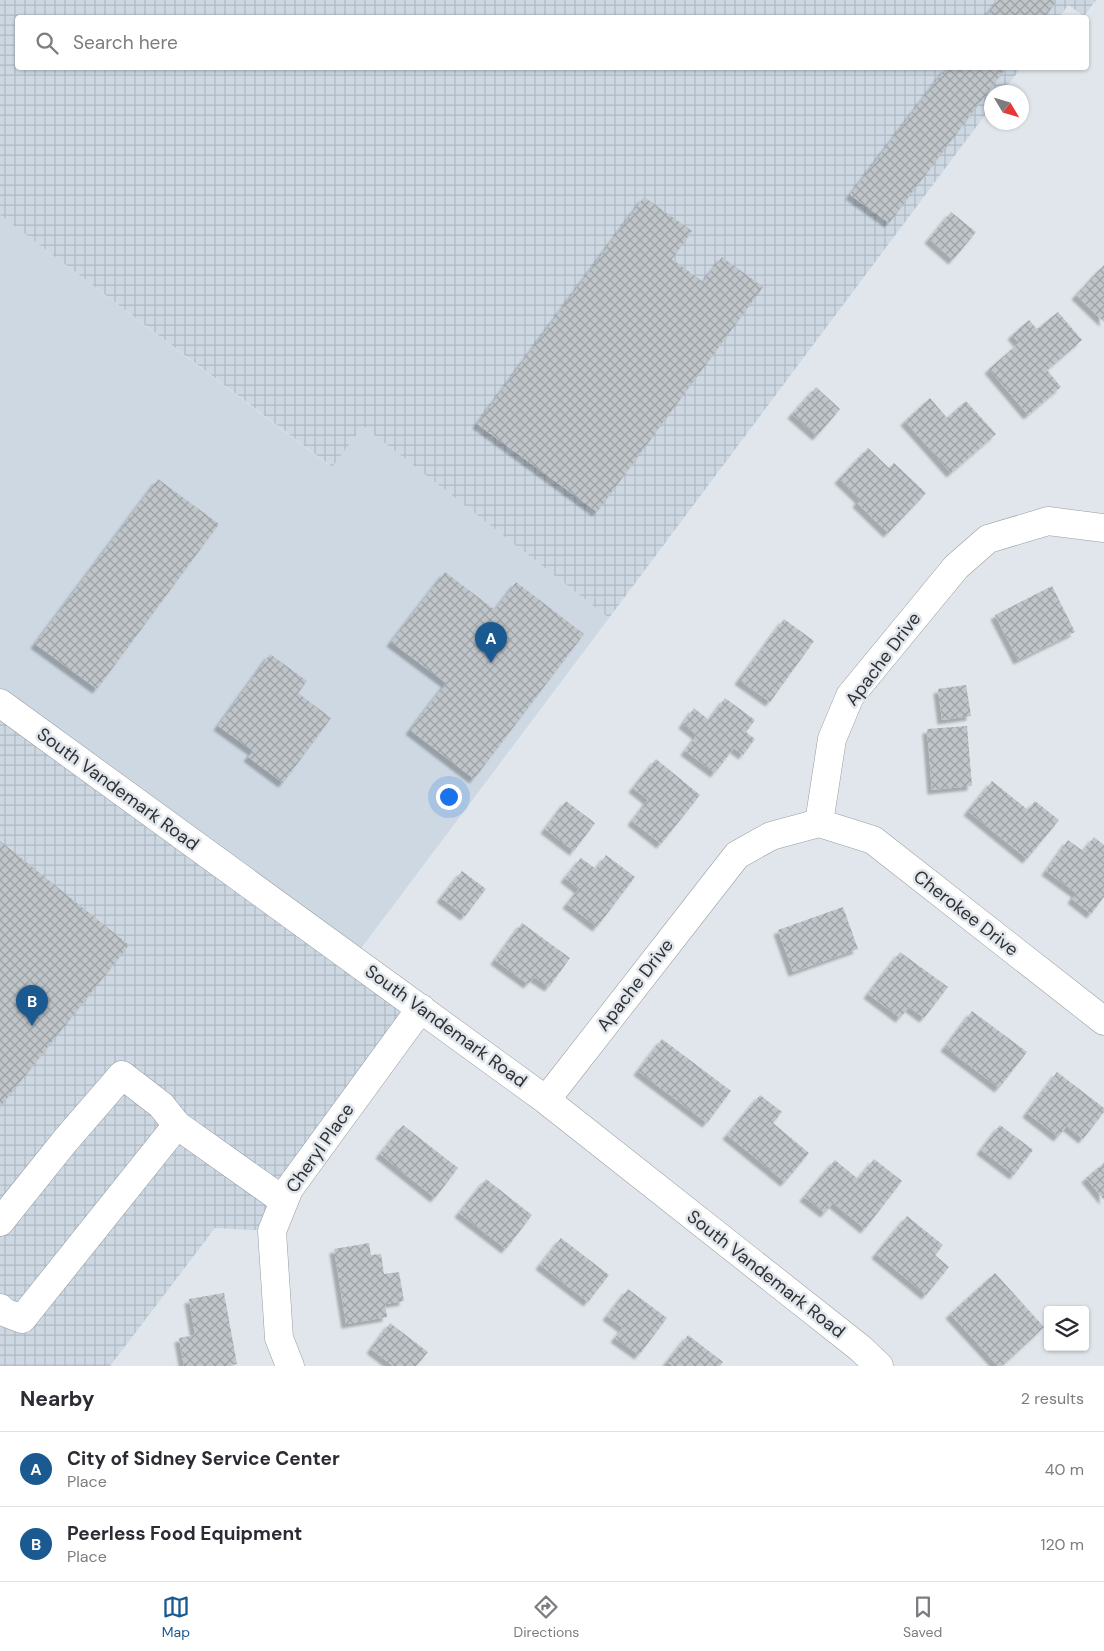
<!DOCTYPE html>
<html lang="en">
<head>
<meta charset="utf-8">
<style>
  :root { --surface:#fff; --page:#f2f2f3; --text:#2b2b33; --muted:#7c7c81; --line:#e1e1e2; --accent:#1a5a90 }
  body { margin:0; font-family:"DM Sans",sans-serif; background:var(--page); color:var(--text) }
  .controls { position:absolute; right:15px; bottom:15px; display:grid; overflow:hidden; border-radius:5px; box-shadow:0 1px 4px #0004 }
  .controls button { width:45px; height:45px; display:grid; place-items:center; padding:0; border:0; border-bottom:1px solid var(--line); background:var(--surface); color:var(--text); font:25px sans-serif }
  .compass { position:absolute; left:984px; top:85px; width:45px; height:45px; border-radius:50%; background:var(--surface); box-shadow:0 1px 4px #0004; rotate:128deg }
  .you { position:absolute; left:448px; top:796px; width:18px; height:18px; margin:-12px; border:4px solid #fff; border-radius:50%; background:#1a73e8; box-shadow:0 0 0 8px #1a73e833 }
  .badge { display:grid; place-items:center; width:32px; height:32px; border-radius:50%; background:var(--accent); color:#fff; font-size:16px; font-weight:700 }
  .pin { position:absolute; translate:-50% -41px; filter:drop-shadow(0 1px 2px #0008) }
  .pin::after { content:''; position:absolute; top:26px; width:18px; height:15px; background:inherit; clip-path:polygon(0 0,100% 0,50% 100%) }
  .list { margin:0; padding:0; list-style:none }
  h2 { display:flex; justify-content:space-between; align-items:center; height:65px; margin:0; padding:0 20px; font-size:21px }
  h2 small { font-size:16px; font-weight:400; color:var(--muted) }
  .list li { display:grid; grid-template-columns:32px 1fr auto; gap:15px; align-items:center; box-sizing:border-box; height:75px; padding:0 20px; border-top:1px solid var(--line) }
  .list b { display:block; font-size:19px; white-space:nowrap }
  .list p { margin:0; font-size:16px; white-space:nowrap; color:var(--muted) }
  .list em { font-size:16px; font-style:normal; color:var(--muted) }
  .icon { flex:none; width:28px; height:28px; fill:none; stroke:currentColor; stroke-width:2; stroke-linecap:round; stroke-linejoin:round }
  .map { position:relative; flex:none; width:1104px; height:1366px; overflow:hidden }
  .search { position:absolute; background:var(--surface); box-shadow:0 1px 4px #0004; left:15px; right:15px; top:15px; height:55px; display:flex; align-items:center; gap:12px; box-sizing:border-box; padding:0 18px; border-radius:5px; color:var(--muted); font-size:19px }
  .sheet { height:215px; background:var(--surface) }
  nav { display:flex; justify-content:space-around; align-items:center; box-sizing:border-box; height:70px; border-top:1px solid var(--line); background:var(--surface); font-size:14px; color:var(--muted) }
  nav a { display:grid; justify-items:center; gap:2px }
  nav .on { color:var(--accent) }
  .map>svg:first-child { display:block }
  .built { fill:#cdd8e3 }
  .industrial { fill:url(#industrial-grid) }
  .building { fill:url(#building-cross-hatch); filter:url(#shadow) }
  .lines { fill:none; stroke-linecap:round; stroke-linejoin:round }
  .minor-casing { stroke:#979ca1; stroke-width:29 }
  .minor { stroke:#fff; stroke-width:28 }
  .labels { text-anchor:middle; stroke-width:5; stroke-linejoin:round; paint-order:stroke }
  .street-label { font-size:18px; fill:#2f3133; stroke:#e0e6eb }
</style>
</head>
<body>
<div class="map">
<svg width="1104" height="1366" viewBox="0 0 1104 1366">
  <defs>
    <pattern id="industrial-grid" width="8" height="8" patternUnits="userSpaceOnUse" patternTransform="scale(1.25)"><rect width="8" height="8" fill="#cdd8e3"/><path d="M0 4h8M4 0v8" fill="none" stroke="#b0bac3"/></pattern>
    <pattern id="building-cross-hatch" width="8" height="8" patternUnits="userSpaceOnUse" patternTransform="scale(1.25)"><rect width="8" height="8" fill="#c0c5ca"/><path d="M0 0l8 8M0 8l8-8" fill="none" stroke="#9ca1a5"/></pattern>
    <filter id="shadow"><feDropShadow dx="-4.5" dy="4.5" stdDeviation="1" flood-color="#0004"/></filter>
  </defs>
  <rect width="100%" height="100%" fill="#e0e6eb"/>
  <!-- built -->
  <path class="built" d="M0 215 331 467 363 426 609 618 353 959 0 703Z"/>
  <!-- industrial -->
  <path class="industrial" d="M0 0H1096L1084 16 1068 5 1059 18H18V68H1021L1002 92H992L991 107 609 618 363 426 332 467 0 215Z
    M0 703 421 1008 272 1231 215 1228 110 1366H0Z"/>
  <!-- building -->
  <path class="building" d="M998 0H1053L1056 2 1044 18H984Z
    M946 68H1006L889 223 850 195Z
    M644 197 692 231 672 259 703 282 722 257 763 287 597 512 477 424Z
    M951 212 976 232 953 260 929 239Z
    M1104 265V322L1076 295Z
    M1058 312 1082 340 1047 370 1061 387 1028 415 989 369 1019 343 1012 335 1029 320 1037 329Z
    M816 387 840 409 817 436 792 414Z
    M930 398 947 418 966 401 996 434 951 473 905 421Z
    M868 448 889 468 894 463 926 493 888 533 857 503 860 499 839 479Z
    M158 479 219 524 97 689 35 644Z
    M445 572 495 610 516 582 584 634 474 779 410 730 446 683 391 642Z
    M1052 586 1075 632 1018 660 995 615Z
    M784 619 814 641 770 702 739 680Z
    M270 654 307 681 298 693 331 718 283 783 248 757 253 751 218 726Z
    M966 685 971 716 942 720 938 689Z
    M725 698 755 720 746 732 755 739 743 755 734 748 715 773 685 751 697 735 683 724 694 708 709 720Z
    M967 726 972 786 932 790 927 729Z
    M656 759 700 795 661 844 632 821 648 800 633 788Z
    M992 781 1028 810 1035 801 1059 820 1027 859 968 811Z
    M566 801 595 823 574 851 545 829Z
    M1094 837 1104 845V897L1091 914 1072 899 1076 893 1046 871 1068 840 1083 851Z
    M0 841 129 945 0 1107Z
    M606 855 635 877 597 927 567 904 579 889 565 878 581 858 596 869Z
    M462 871 486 889 465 916 441 898Z
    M843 907 858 949 793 972 778 930Z
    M522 923 570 958 549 987 534 977 528 984 495 960Z
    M900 952 948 987 924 1018 909 1007 900 1018 868 994Z
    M972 1011 1027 1052 999 1088 945 1047Z
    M662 1039 731 1091 707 1123 638 1071Z
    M1057 1072 1104 1108V1112L1083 1139 1067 1126 1058 1137 1027 1113Z
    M760 1095 782 1112 773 1123 809 1153 785 1182 727 1135Z
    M403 1125 458 1168 435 1198 380 1154Z
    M1000 1125 1033 1150 1014 1175 981 1150Z
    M874 1159 902 1181 865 1229 833 1203 825 1213 804 1197 835 1160 858 1179Z
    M1104 1163V1200L1086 1178Z
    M486 1179 532 1215 506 1249 459 1213Z
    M907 1216 943 1245 935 1255 949 1267 926 1295 876 1254Z
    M561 1238 609 1275 588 1302 540 1265Z
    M369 1243 371 1255 381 1254 384 1274 399 1272 404 1301 385 1304 387 1317 346 1324 334 1249Z
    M995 1273 1044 1327 1002 1366H998L950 1314Z
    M628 1289 667 1318 639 1355 615 1338 623 1328 607 1316Z
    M224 1293 237 1364 227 1366H184L179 1338 195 1335 189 1299Z
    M390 1323 428 1352 416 1366H393L371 1349Z
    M688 1335 723 1362 720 1366H673L667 1362Z"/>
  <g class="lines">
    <defs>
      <path id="minor" d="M0 703 546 1100 860 1348 879 1366
        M819 823 832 739 850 696 956 567 988 539 1048 521 1104 528
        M819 823 873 840 1104 1021
        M546 1100 737 855 771 836 819 823
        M0 1222 65 1141 122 1075 161 1105 177 1125 284 1201
        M0 1308 4 1312 22 1319 177 1125
        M290 1366 279 1338 272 1231 289 1189 421 1008"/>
    </defs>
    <!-- minor casing -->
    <use href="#minor" class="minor-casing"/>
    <!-- minor -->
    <use href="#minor" class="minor"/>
  </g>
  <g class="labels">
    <!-- street labels -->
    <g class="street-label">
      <text transform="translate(883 659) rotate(-53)" y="6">Apache Drive</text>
      <text transform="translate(118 789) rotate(36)" y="6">South Vandemark Road</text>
      <text transform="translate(966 913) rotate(38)" y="6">Cherokee Drive</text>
      <text transform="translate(635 985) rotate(-52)" y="6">Apache Drive</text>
      <text transform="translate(446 1026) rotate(36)" y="6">South Vandemark Road</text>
      <text transform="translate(320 1148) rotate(-55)" y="6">Cheryl Place</text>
      <text transform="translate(766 1274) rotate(38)" y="6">South Vandemark Road</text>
    </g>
  </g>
</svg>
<div class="controls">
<button><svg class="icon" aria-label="layers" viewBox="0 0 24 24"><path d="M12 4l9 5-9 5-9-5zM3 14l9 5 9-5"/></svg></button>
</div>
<svg class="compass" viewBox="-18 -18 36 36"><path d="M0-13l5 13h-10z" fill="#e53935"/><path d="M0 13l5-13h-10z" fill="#7c7c81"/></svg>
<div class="you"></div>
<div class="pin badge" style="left:491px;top:663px">A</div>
<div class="pin badge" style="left:32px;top:1026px">B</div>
<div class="search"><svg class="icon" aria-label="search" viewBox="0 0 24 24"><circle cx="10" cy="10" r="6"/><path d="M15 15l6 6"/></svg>Search here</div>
</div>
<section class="sheet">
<h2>Nearby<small>2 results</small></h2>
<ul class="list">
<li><span class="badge">A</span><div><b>City of Sidney Service Center</b><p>Place</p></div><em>40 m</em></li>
<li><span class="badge">B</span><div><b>Peerless Food Equipment</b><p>Place</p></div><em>120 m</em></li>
</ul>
</section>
<nav>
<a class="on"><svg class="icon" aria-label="map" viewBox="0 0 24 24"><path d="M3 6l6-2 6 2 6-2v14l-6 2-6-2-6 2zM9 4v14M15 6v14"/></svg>Map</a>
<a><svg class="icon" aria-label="directions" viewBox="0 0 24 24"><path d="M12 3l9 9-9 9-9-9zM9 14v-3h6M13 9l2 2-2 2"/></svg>Directions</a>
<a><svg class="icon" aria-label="saved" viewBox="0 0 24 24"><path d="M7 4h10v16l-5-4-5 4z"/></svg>Saved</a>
</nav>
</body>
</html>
